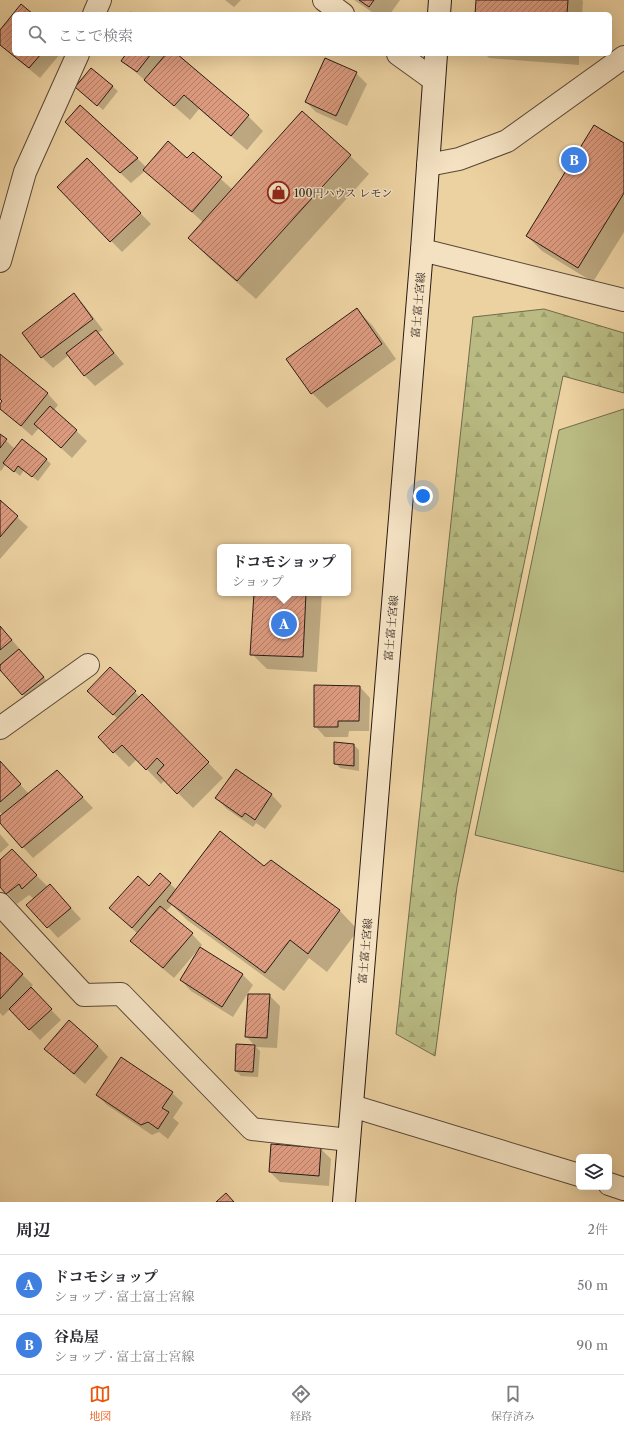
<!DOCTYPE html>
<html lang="ja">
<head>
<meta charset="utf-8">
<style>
  :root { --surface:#fff; --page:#f2f2f3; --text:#2b2b33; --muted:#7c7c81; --line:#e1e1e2; --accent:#ea580c }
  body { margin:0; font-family:"Libre Caslon Text","Noto Serif JP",serif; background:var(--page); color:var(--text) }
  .controls { position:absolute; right:12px; bottom:12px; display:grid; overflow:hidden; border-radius:6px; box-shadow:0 4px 16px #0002 }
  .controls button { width:36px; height:36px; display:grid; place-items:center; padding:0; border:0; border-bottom:1px solid var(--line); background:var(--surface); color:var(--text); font:20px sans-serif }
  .you { position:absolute; left:423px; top:496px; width:14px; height:14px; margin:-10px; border:3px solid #fff; border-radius:50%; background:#1a73e8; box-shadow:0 0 0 6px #1a73e833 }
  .badge { display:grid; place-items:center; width:26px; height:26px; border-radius:50%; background:var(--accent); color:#fff; font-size:13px; font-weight:700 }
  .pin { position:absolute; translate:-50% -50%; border:2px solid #fff; box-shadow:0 1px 4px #0006 }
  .popup { position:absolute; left:217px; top:544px; width:134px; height:52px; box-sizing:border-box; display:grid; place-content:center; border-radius:6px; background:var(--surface); filter:drop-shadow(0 1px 3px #0005); font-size:13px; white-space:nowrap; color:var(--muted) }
  .popup b { font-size:15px; color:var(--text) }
  .popup::after { content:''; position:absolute; left:50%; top:100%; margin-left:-8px; border:8px solid transparent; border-top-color:var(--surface) }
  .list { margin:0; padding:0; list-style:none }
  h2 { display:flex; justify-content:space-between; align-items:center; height:52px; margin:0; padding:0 16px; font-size:17px }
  h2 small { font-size:13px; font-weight:400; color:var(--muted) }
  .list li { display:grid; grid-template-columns:26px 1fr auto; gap:12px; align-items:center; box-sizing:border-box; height:60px; padding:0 16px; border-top:1px solid var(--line) }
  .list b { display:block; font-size:15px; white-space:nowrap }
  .list p { margin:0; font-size:13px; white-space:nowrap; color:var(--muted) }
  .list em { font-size:13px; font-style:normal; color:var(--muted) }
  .icon { flex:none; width:22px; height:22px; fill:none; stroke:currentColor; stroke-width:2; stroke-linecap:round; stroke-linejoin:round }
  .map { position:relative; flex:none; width:624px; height:1202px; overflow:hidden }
  .search { position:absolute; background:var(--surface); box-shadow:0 4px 16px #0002; left:12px; right:12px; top:12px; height:44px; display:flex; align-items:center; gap:10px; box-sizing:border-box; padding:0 14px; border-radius:6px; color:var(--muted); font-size:15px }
  .sheet { height:172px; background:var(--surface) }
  nav { display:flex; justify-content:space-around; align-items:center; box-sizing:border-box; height:56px; border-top:1px solid var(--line); background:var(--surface); font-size:11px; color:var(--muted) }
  nav a { display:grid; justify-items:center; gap:2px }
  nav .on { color:var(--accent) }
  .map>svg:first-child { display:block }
  .grass { fill:#b9bb83; stroke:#716b4c }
  .forest { fill:url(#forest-firs); stroke:#716b4c }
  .shadow { fill:#0003 }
  .building { fill:url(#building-hatch); stroke:#291b15 }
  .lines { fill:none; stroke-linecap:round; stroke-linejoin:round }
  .street-casing { stroke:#5a4838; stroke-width:24 }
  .secondary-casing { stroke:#291b15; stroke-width:24 }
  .street { stroke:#f3e1c2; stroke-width:22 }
  .secondary { stroke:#f3e1c2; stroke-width:22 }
  .labels { text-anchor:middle; stroke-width:3; stroke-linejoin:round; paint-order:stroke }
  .poi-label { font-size:11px; fill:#291b15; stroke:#f3e1c2; text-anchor:start }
  .street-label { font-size:11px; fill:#291b15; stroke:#f3e1c2 }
</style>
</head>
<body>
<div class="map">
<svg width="624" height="1202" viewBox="0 0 624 1202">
  <defs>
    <pattern id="forest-firs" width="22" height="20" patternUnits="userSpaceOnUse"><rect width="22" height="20" fill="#b9bb83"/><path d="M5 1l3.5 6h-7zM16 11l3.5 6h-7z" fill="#9fa070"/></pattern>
    <pattern id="building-hatch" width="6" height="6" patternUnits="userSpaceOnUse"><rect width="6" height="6" fill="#dd9b80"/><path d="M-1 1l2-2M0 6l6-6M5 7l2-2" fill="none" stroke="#b37e68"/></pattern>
  </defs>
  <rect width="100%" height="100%" fill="#ecd1a1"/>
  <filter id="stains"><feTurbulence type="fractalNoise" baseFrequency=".005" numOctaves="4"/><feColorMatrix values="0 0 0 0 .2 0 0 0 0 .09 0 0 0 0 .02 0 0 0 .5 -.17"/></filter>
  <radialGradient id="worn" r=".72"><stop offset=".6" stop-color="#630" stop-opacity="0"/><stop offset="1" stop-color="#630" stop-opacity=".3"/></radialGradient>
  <!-- grass -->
  <path class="grass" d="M624 409V872L475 835 559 430Z"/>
  <!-- forest -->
  <path class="forest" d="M544 309 624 333V393L563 376 457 887 435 1056 396 1034 473 317Z"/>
  <!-- shadow -->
  <path class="shadow" d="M225 0H241L234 7Z
    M354 0H400L390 14H375Z
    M477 0H582L583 1 582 14H476Z
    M131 11 135 14H128Z
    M14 14V54H60L40 78 0 45V32Z
    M127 54H176L248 116 263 131 247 150 199 109 190 120 123 61Z
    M485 54H579V65L489 58Z
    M91 69 118 91 103 110 76 87Z
    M356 73 367 84 347 126 316 112 306 102Z
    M77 133 137 158 146 167 187 160 193 154 233 190 350 156 369 174 256 299 208 257 190 238 204 223 145 171 131 183Z
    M624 144V232L593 282 542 251 527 236Z
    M87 159 151 224 122 252 58 187Z
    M74 295 84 305 103 330 98 333 124 364 95 386 85 376 69 355 53 368 42 357 24 333Z
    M357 310 372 325 396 359 327 408 312 393Z
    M0 355 48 394 58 405 54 410 87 441 72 458 39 428 32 436 0 408V405L3 402 0 399Z
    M0 435 15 449 46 459 51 464 38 481 24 470 20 476 6 464 1 471 0 470Z
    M0 502 28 527 0 559Z
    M255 593H320L322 594 317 672 267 669 252 654Z
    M0 626 53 688 33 705 0 670Z
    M110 669 140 697 142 695 223 778 193 808 165 780 161 784 137 759 129 767 99 737 118 719 99 701Z
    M360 687 370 698 369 731H349L348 737H325L315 726Z
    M335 743 354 745 359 750V771L340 768 335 763Z
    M0 763 29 794 67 781 93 808 33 858 0 822V817L3 815 0 812Z
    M236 770 272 795 282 806 265 829 256 823 253 827 227 809 216 798Z
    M0 834 9 845 0 853Z
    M12 851 48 887 60 896 81 919 58 938 28 905 34 899 29 895 17 904 0 885V861Z
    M271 861 340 911 358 930 327 972 309 958 284 991 187 920 172 905 165 912 192 934 202 945 174 978 142 951 132 941 138 934 110 908 149 887 160 875 177 890 264 867Z
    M0 953 33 985 30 988 61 1020 40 1040 10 1009 3 1016 0 1013Z
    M242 974 253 985 233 1017 191 991 181 980Z
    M269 995 280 1006 277 1048 256 1047 260 1051 258 1077 241 1076 236 1071 237 1045 255 1046 246 1036Z
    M98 1046 108 1057 85 1084 45 1049Z
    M172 1093 183 1103 173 1118 179 1123 168 1139 159 1132 152 1135 107 1105 97 1095Z
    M321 1149 331 1159 329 1186 280 1182 270 1172Z"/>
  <!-- building -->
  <path class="building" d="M359 0H374L369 7Z
    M476 0H568L567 14H475Z
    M21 4 33 14H14V54H41L29 68 0 45V30Z
    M126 54H151L137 72 121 61Z
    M166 54H177L249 115 231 136 184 95 174 106 144 80Z
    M325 58 357 72 336 116 305 102Z
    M91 68 113 86 97 106 75 87Z
    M80 105 138 158 120 173 65 122Z
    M302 111 351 155 237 281 188 238Z
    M594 125 624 143V193L578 268 526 236Z
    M168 141 187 158 193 152 222 177 192 212 143 170Z
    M87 158 141 213 110 242 57 187Z
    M74 293 93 319 41 358 22 333Z
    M357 308 382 344 311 394 286 359Z
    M96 330 114 353 84 376 66 353Z
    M0 354 48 393 21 426 0 409V404L2 401 0 399Z
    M50 406 77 430 61 448 34 424Z
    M0 434 7 439 0 448Z
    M22 439 47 459 32 477 18 466 14 472 3 463Z
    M0 500 18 516 0 537Z
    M254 593H306L303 657 250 655Z
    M0 626 12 640 0 650Z
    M19 649 44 677 22 695 0 670V665Z
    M110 667 136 691 113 715 87 691Z
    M314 685 360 686 359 721H338V727H314Z
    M142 694 209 762 177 794 157 773 164 765 157 758 146 770 122 745 113 753 98 737Z
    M334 742 354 744V766L334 764Z
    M0 761 21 784 0 802Z
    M236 769 272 794 255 820 245 813 242 817 215 798Z
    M57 770 83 797 22 848 0 823V816Z
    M220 831 264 866 271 860 340 910 308 954 290 940 265 973 167 901Z
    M12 849 37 875 22 889 19 884 6 894 0 887V860Z
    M160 873 171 883 132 928 109 908 138 876 149 886Z
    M50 884 71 908 47 928 26 905Z
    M160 906 193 933 163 968 130 941Z
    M200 947 243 974 222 1007 180 980Z
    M0 952 23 974 0 999Z
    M31 987 52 1009 29 1030 9 1009Z
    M248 994H270L267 1038 245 1037Z
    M69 1020 98 1046 74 1074 44 1049Z
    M236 1044 255 1045 253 1072 235 1071Z
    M121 1057 173 1092 162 1108 169 1112 158 1129 148 1122 141 1125 96 1095Z
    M271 1144 321 1148 319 1176 269 1172Z
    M226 1193 234 1202H216Z"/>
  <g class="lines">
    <defs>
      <path id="street" d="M324 0 343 14
        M94 14 100 0
        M398 54 434 80
        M428 165 459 159 507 141 624 57
        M422 250 624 300
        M0 261 25 172 78 54
        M0 728 88 665
        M0 904 84 995 121 994 252 1129 349 1140
        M352 1106 579 1175
        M609 1184 624 1189"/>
      <path id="secondary" d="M439 14 440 0
        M344 1202 422 250 436 54"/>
    </defs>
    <!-- street casing -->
    <use href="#street" class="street-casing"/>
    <!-- secondary casing -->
    <use href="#secondary" class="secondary-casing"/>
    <!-- street -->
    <use href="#street" class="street"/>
    <!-- secondary -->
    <use href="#secondary" class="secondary"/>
  </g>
  <!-- icons -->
  <defs>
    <symbol id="shop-ring" viewBox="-11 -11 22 22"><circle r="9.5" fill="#f3e1c2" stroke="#8f2418" stroke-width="1.5"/><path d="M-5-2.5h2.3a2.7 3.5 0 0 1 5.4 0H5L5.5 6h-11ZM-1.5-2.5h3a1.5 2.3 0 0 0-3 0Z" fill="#8f2418"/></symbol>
  </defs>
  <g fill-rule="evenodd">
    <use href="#shop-ring" x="266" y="180" width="25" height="25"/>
  </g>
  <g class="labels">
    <!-- poi labels -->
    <g class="poi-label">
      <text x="294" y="197">100円ハウス レモン</text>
    </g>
    <!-- street labels -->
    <g class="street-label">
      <text transform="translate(418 305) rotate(-85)" y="4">富士富士宮線</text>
      <text transform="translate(391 628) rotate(-85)" y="4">富士富士宮線</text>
      <text transform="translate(365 951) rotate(-85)" y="4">富士富士宮線</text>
    </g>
  </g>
  <rect width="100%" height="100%" filter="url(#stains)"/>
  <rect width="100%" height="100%" fill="url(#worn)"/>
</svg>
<div class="controls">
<button><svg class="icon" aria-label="layers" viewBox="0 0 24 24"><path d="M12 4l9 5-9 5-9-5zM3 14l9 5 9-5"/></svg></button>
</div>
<div class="you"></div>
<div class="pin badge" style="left:284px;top:624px;background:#3f7fe0">A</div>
<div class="popup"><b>ドコモショップ</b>ショップ</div>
<div class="pin badge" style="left:574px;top:160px;background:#3f7fe0">B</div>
<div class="search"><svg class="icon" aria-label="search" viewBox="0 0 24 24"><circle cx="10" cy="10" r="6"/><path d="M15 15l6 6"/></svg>ここで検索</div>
</div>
<section class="sheet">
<h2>周辺<small>2件</small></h2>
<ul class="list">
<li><span class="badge" style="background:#3f7fe0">A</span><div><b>ドコモショップ</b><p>ショップ · 富士富士宮線</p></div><em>50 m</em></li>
<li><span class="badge" style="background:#3f7fe0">B</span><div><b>谷島屋</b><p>ショップ · 富士富士宮線</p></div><em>90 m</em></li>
</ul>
</section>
<nav>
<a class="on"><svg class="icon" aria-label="map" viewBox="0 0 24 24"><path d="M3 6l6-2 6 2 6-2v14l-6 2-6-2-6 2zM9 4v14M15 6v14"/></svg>地図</a>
<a><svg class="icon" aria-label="directions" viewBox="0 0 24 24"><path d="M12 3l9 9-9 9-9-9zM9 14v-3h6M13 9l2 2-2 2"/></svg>経路</a>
<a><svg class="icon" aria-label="saved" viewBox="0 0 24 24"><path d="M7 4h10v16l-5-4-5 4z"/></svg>保存済み</a>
</nav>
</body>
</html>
